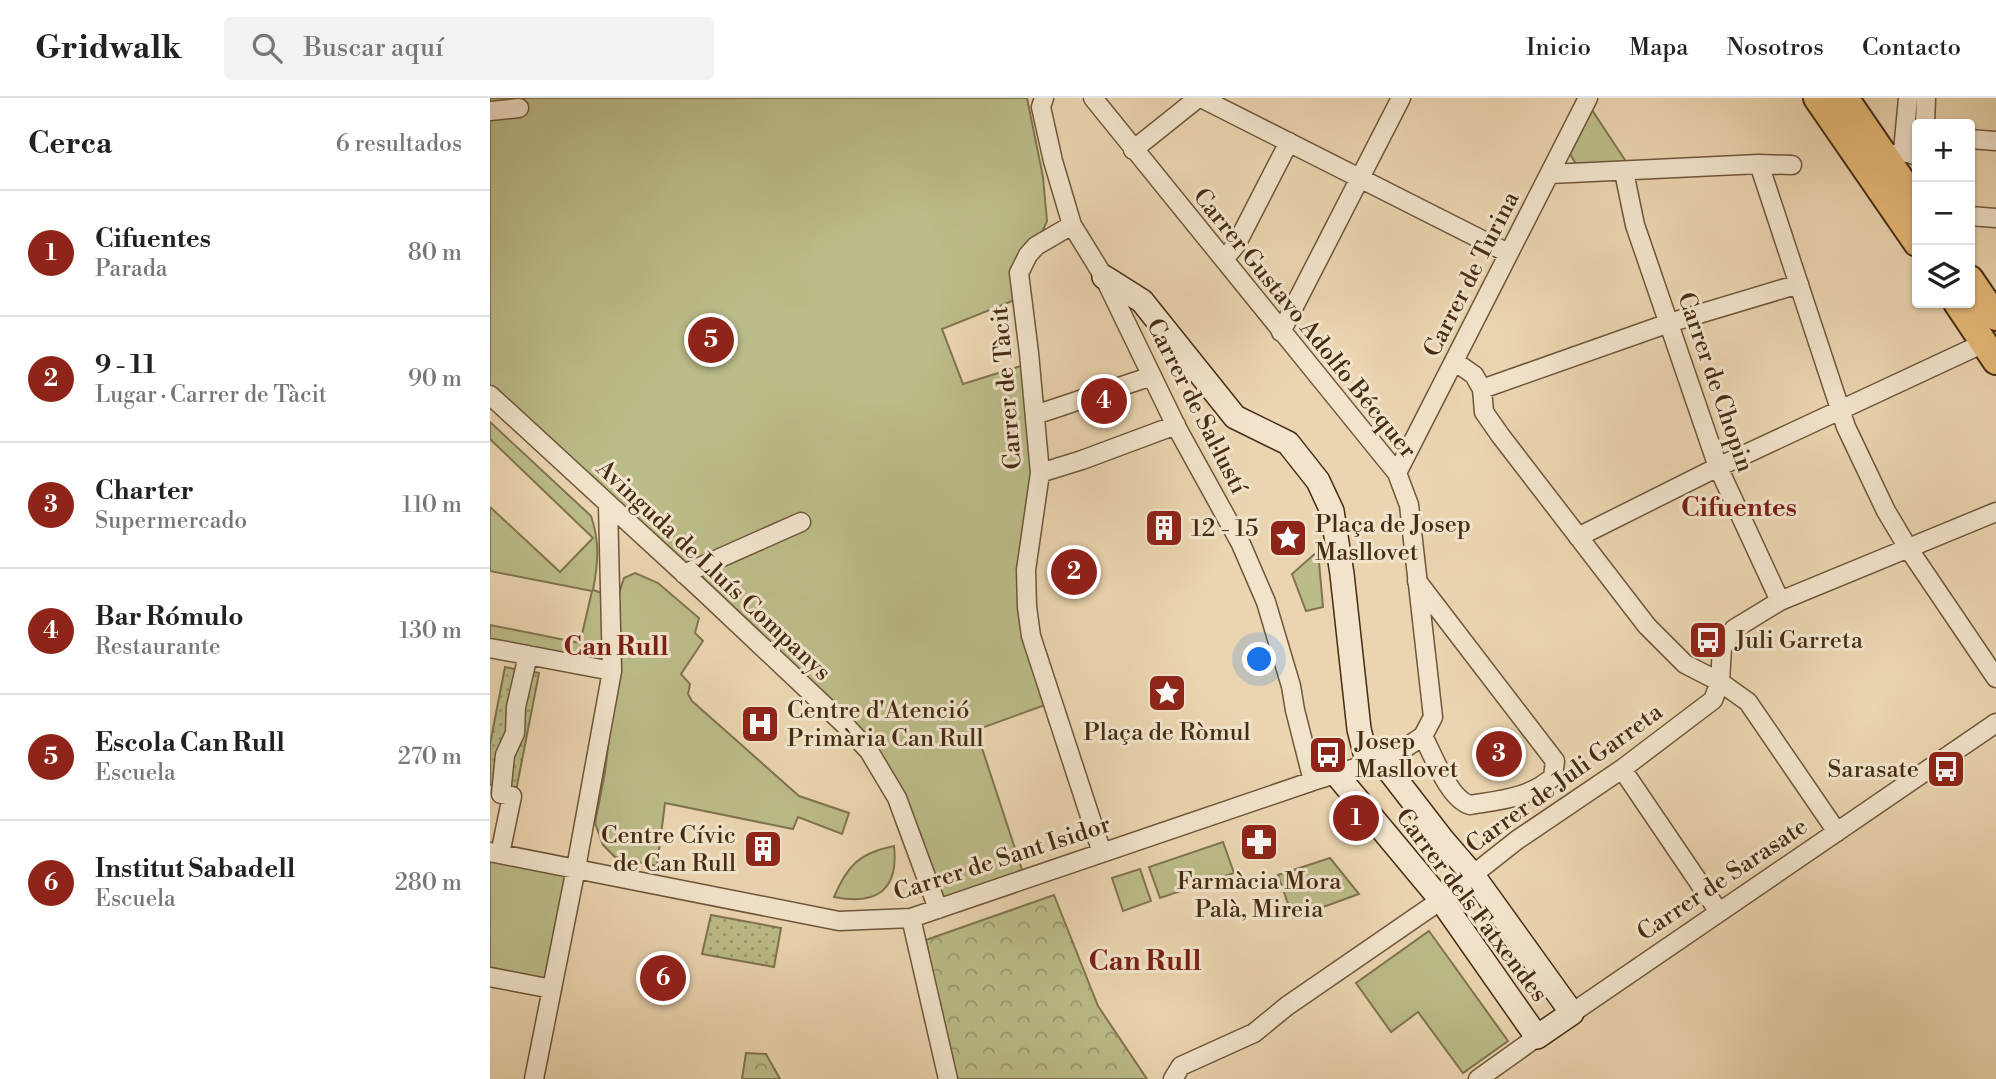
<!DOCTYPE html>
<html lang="es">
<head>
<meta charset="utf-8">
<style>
  :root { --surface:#fff; --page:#f2f2f2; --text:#222; --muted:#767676; --line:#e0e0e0; --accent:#8f2418 }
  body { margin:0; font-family:"Libre Bodoni",serif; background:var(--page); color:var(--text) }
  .controls { position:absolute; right:21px; top:21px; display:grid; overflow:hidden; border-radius:7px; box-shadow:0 2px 5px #0004 }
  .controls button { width:63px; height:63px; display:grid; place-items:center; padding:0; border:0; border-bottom:2px solid var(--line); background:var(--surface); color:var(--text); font:35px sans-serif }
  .you { position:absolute; left:770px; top:562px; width:24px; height:24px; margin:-18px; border:5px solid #fff; border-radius:50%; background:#1a73e8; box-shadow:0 0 0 10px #1a73e833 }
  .badge { display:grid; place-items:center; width:46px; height:46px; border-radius:50%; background:var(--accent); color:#fff; font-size:23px; font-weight:700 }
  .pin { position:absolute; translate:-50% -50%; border:4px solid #fff; box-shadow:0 2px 7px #0006 }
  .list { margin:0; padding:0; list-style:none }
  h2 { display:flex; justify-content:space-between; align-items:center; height:91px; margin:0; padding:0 28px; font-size:30px }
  h2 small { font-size:23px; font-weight:400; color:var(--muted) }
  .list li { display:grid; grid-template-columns:46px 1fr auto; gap:21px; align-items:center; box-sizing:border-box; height:126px; padding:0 28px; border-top:2px solid var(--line) }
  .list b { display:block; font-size:26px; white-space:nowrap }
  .list p { margin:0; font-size:23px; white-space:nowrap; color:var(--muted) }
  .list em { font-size:23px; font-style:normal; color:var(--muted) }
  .icon { flex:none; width:38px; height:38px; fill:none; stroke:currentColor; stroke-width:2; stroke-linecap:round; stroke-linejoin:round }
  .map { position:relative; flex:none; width:1506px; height:981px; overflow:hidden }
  header { display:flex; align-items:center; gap:42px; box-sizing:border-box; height:98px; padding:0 35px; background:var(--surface); border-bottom:2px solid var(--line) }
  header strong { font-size:33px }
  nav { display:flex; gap:38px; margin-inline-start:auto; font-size:24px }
  .search { width:490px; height:63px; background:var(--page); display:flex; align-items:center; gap:18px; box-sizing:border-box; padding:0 24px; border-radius:7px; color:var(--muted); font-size:26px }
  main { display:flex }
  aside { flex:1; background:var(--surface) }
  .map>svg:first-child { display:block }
  .grass { fill:url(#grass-dots); stroke:#80744e; stroke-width:2 }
  .forest { fill:url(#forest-crowns); stroke:#80744e; stroke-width:2 }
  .park { fill:#bbbc89; stroke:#80744e; stroke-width:2 }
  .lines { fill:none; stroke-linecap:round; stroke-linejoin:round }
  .street-casing { stroke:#6f563a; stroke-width:21 }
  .secondary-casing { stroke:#462c12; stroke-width:26 }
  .primary-casing { stroke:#462c12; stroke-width:30 }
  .street { stroke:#f2e4cc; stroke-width:18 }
  .secondary { stroke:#f2e4cc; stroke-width:23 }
  .primary { stroke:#e6ba78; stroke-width:26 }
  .labels { text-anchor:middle; stroke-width:6; stroke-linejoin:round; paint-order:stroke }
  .street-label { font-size:24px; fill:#462c12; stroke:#f2e4cc }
  .poi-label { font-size:24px; fill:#462c12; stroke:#f2e4cc; text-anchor:start }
  .neighbourhood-label { font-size:26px; font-weight:bold; fill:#7a1f14; stroke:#f2e4cc }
  .quarter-label { font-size:28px; font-weight:bold; fill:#7a1f14; stroke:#f2e4cc }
</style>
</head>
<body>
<header>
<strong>Gridwalk</strong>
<div class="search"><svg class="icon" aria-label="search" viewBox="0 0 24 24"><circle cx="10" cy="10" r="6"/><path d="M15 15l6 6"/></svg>Buscar aquí</div>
<nav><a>Inicio</a><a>Mapa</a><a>Nosotros</a><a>Contacto</a></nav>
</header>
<main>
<aside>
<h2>Cerca<small>6 resultados</small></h2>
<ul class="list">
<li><span class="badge">1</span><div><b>Cifuentes</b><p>Parada</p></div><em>80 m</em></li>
<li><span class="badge">2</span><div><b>9 - 11</b><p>Lugar · Carrer de Tàcit</p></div><em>90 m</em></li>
<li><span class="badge">3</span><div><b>Charter</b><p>Supermercado</p></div><em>110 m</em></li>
<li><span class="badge">4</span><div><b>Bar Rómulo</b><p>Restaurante</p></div><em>130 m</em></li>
<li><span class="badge">5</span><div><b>Escola Can Rull</b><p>Escuela</p></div><em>270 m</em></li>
<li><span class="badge">6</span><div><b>Institut Sabadell</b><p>Escuela</p></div><em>280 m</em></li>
</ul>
</aside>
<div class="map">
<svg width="1506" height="981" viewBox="0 0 1506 981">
  <defs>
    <pattern id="grass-dots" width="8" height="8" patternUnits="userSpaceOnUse" patternTransform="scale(1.75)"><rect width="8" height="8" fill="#bbbc89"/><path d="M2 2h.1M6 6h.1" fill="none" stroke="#9a996f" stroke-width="1.8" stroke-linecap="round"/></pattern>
    <pattern id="forest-crowns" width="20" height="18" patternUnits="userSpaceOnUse" patternTransform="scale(1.75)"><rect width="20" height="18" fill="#bbbc89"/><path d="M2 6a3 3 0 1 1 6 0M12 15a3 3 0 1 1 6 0" fill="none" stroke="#9a996f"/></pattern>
  </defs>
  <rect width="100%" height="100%" fill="#ebd5b0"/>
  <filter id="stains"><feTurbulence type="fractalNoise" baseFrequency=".00286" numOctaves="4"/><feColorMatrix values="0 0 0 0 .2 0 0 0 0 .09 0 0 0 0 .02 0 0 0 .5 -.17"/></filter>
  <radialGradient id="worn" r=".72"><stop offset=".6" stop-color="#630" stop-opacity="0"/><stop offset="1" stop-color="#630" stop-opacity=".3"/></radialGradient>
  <!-- grass -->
  <path class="grass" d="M15 569 29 572 4 687H0V646Z
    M40 573 49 575 26 693 20 690 18 679Z
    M221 817 291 830 284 869 212 856Z"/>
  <!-- forest -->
  <path class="forest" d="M564 797 608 908 657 981H463L436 842Z
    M256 955 276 956 290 981H252Z"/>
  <!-- park -->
  <path class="park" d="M0 0H537L553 79 557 123 546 148 538 157 532 199 452 231 473 286 534 267 545 317 536 472 563 604 486 632 535 781 448 811 379 653 0 297Z
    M1102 12 1137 65 1086 66 1080 56Z
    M0 324 101 418C110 444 108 466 103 492L112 495 118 563 0 541V527L90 545 102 493 0 473V409L70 474 103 440 0 341Z
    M828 453 833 509 816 513 802 476Z
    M145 475 168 485 209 520 205 535 213 543 191 576 200 586 198 596 202 603 309 698 359 715 352 736 308 719 303 731 175 705 167 768 125 759 113 747 105 725 115 674 127 574 129 495 134 480Z
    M733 744 744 775 670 800 659 769Z
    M404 748C409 794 385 807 344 799 357 768 369 755 404 748Z
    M840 760 869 796 803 820 788 777Z
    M0 761 76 777 58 882 0 869Z
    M650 771 661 803 633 813 622 780Z
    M939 833 1018 943 973 975 928 914 901 934 866 885Z"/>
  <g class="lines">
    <defs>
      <path id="street" d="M554 0 551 9 563 63 582 127 614 179 687 330 751 446 776 504 801 588 805 612 823 683
        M711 0 1018 155
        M0 13 29 10
        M1435 26 1436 0
        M1480 41 1506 43
        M643 52 708 0
        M1413 53 1418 0
        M1390 65C1404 55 1411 51 1427 58
        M1269 66 1356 329 1396 413 1418 450 1506 580
        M1134 74 1145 127 1228 369 1290 503
        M1060 76 1269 66 1302 67
        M1480 118 1506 120
        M582 127 546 148 538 157 529 175 539 255 550 375 536 472 537 509 541 538 612 755
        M734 161 746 147 799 44
        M791 234 911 0
        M964 263 984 277 992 291 994 314 1010 337 1157 528 1195 566 1230 584 1258 604 1347 734
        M992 291 1179 225 1309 186
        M0 297 213 493 354 626 379 653 407 700 448 811
        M545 317 662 278
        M550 375 592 362 686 327
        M907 375 1098 0
        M1088 439 1228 369 1494 245
        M194 476 311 424
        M927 483 1065 663 1063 679C1040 700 1010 702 980 707 959 701 943 657 933 638
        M0 550 122 573
        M1132 671 1229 814
        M0 754 349 823 421 820 823 683 891 662 906 656 933 638 943 619 919 407 907 375 603 0
        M10 756 22 698 11 696 15 657 25 635 26 609 38 557
        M421 820 458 981
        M0 879 62 891
        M1082 915 1506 625
        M44 981 86 770 122 573 118 407
        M683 981 691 968 764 935 797 908 951 802 1027 742 1132 671 1223 602 1230 584 1232 549 1244 531 1290 503 1506 414
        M988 981 1047 939"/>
      <path id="secondary" d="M614 179 652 203 745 319 798 345 828 383 842 413 852 476 869 631 878 667
        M846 676 951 802 1047 939 1082 915 982 776 952 741 891 662"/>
      <path id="primary" d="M1327 0 1427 145
        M1355 0 1427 105
        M1480 181 1506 219
        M1467 205 1506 263"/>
    </defs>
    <!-- street casing -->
    <use href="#street" class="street-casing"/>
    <!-- secondary casing -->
    <use href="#secondary" class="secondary-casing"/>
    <!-- primary casing -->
    <use href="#primary" class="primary-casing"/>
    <!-- street -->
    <use href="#street" class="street"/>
    <!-- secondary -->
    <use href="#secondary" class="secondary"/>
    <!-- primary -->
    <use href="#primary" class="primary"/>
  </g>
  <!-- icons -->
  <defs>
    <symbol id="building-square" viewBox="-11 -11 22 22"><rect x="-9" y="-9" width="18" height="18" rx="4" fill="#8f2418" stroke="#f2e4cc"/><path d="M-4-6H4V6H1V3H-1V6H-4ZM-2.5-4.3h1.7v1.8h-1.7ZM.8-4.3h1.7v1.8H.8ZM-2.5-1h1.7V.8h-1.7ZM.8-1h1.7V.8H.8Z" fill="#fff"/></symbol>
    <symbol id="sight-square" viewBox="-11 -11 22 22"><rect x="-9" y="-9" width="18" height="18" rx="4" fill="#8f2418" stroke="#f2e4cc"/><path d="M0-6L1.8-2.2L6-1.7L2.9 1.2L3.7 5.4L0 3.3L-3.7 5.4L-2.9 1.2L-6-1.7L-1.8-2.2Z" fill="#fff"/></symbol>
    <symbol id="bus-square" viewBox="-11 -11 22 22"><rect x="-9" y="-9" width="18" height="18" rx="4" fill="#8f2418" stroke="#f2e4cc"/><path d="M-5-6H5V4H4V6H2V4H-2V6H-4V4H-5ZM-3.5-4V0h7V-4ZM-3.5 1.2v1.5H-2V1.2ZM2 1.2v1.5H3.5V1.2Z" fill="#fff"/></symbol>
    <symbol id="hospital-square" viewBox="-11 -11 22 22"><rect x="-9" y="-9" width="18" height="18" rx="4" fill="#8f2418" stroke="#f2e4cc"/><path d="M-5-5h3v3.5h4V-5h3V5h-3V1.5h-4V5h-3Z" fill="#fff"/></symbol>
    <symbol id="pharmacy-square" viewBox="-11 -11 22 22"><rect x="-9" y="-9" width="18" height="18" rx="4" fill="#8f2418" stroke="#f2e4cc"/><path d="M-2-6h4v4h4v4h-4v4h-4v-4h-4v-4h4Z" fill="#fff"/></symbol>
  </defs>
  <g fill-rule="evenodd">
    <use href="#building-square" x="652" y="408" width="44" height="44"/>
    <use href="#sight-square" x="776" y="418" width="44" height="44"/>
    <use href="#bus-square" x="1196" y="520" width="44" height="44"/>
    <use href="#sight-square" x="655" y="573" width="44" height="44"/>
    <use href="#hospital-square" x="248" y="604" width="44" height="44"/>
    <use href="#bus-square" x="816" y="635" width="44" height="44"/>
    <use href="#bus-square" x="1434" y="649" width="44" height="44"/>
    <use href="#pharmacy-square" x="747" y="722" width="44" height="44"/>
    <use href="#building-square" x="251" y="729" width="44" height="44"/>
  </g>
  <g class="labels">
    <!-- street labels -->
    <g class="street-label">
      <text transform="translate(981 176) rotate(-63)" y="8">Carrer de Turina</text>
      <text transform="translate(815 225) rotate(51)" y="8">Carrer Gustavo Adolfo Bécquer</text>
      <text transform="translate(1226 284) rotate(71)" y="8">Carrer de Chopin</text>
      <text transform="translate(516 290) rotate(-95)" y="8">Carrer de Tàcit</text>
      <text transform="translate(707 308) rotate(63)" y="8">Carrer de Sal·lustí</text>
      <text transform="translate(224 472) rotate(43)" y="8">Avinguda de Lluís Companys</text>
      <text transform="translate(1074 680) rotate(-36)" y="8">Carrer de Juli Garreta</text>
      <text transform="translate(512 760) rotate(-18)" y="8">Carrer de Sant Isidor</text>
      <text transform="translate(1232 781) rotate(-34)" y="8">Carrer de Sarasate</text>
      <text transform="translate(982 807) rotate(53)" y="8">Carrer dels Fatxendes</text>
    </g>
    <!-- poi labels -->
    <g class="poi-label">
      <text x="825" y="434">Plaça de Josep<tspan x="825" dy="28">Masllovet</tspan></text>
      <text x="701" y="438">12 - 15</text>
      <text x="1245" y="550">Juli Garreta</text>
      <text x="297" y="620">Centre d'Atenció<tspan x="297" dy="28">Primària Can Rull</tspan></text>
      <text x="677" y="642" text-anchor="middle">Plaça de Ròmul</text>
      <text x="865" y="651">Josep<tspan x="865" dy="28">Masllovet</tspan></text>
      <text x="1429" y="679" text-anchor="end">Sarasate</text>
      <text x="246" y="745" text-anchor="end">Centre Cívic<tspan x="246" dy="28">de Can Rull</tspan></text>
      <text x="769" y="791" text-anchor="middle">Farmàcia Mora<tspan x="769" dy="28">Palà, Mireia</tspan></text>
    </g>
    <!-- neighbourhood labels -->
    <g class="neighbourhood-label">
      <text x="1249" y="418">Cifuentes</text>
      <text x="126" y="557">Can Rull</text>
    </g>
    <!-- quarter labels -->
    <g class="quarter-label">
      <text x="655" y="872">Can Rull</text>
    </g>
  </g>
  <rect width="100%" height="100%" filter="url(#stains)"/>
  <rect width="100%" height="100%" fill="url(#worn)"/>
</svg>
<div class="controls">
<button>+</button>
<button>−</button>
<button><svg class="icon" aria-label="layers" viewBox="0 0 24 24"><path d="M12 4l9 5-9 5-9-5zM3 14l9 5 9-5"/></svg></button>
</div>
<div class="you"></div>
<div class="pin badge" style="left:866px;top:720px">1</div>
<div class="pin badge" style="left:584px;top:474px">2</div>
<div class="pin badge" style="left:1009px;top:656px">3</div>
<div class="pin badge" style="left:614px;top:303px">4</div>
<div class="pin badge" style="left:221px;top:242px">5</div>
<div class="pin badge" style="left:173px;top:880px">6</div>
</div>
</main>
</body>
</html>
